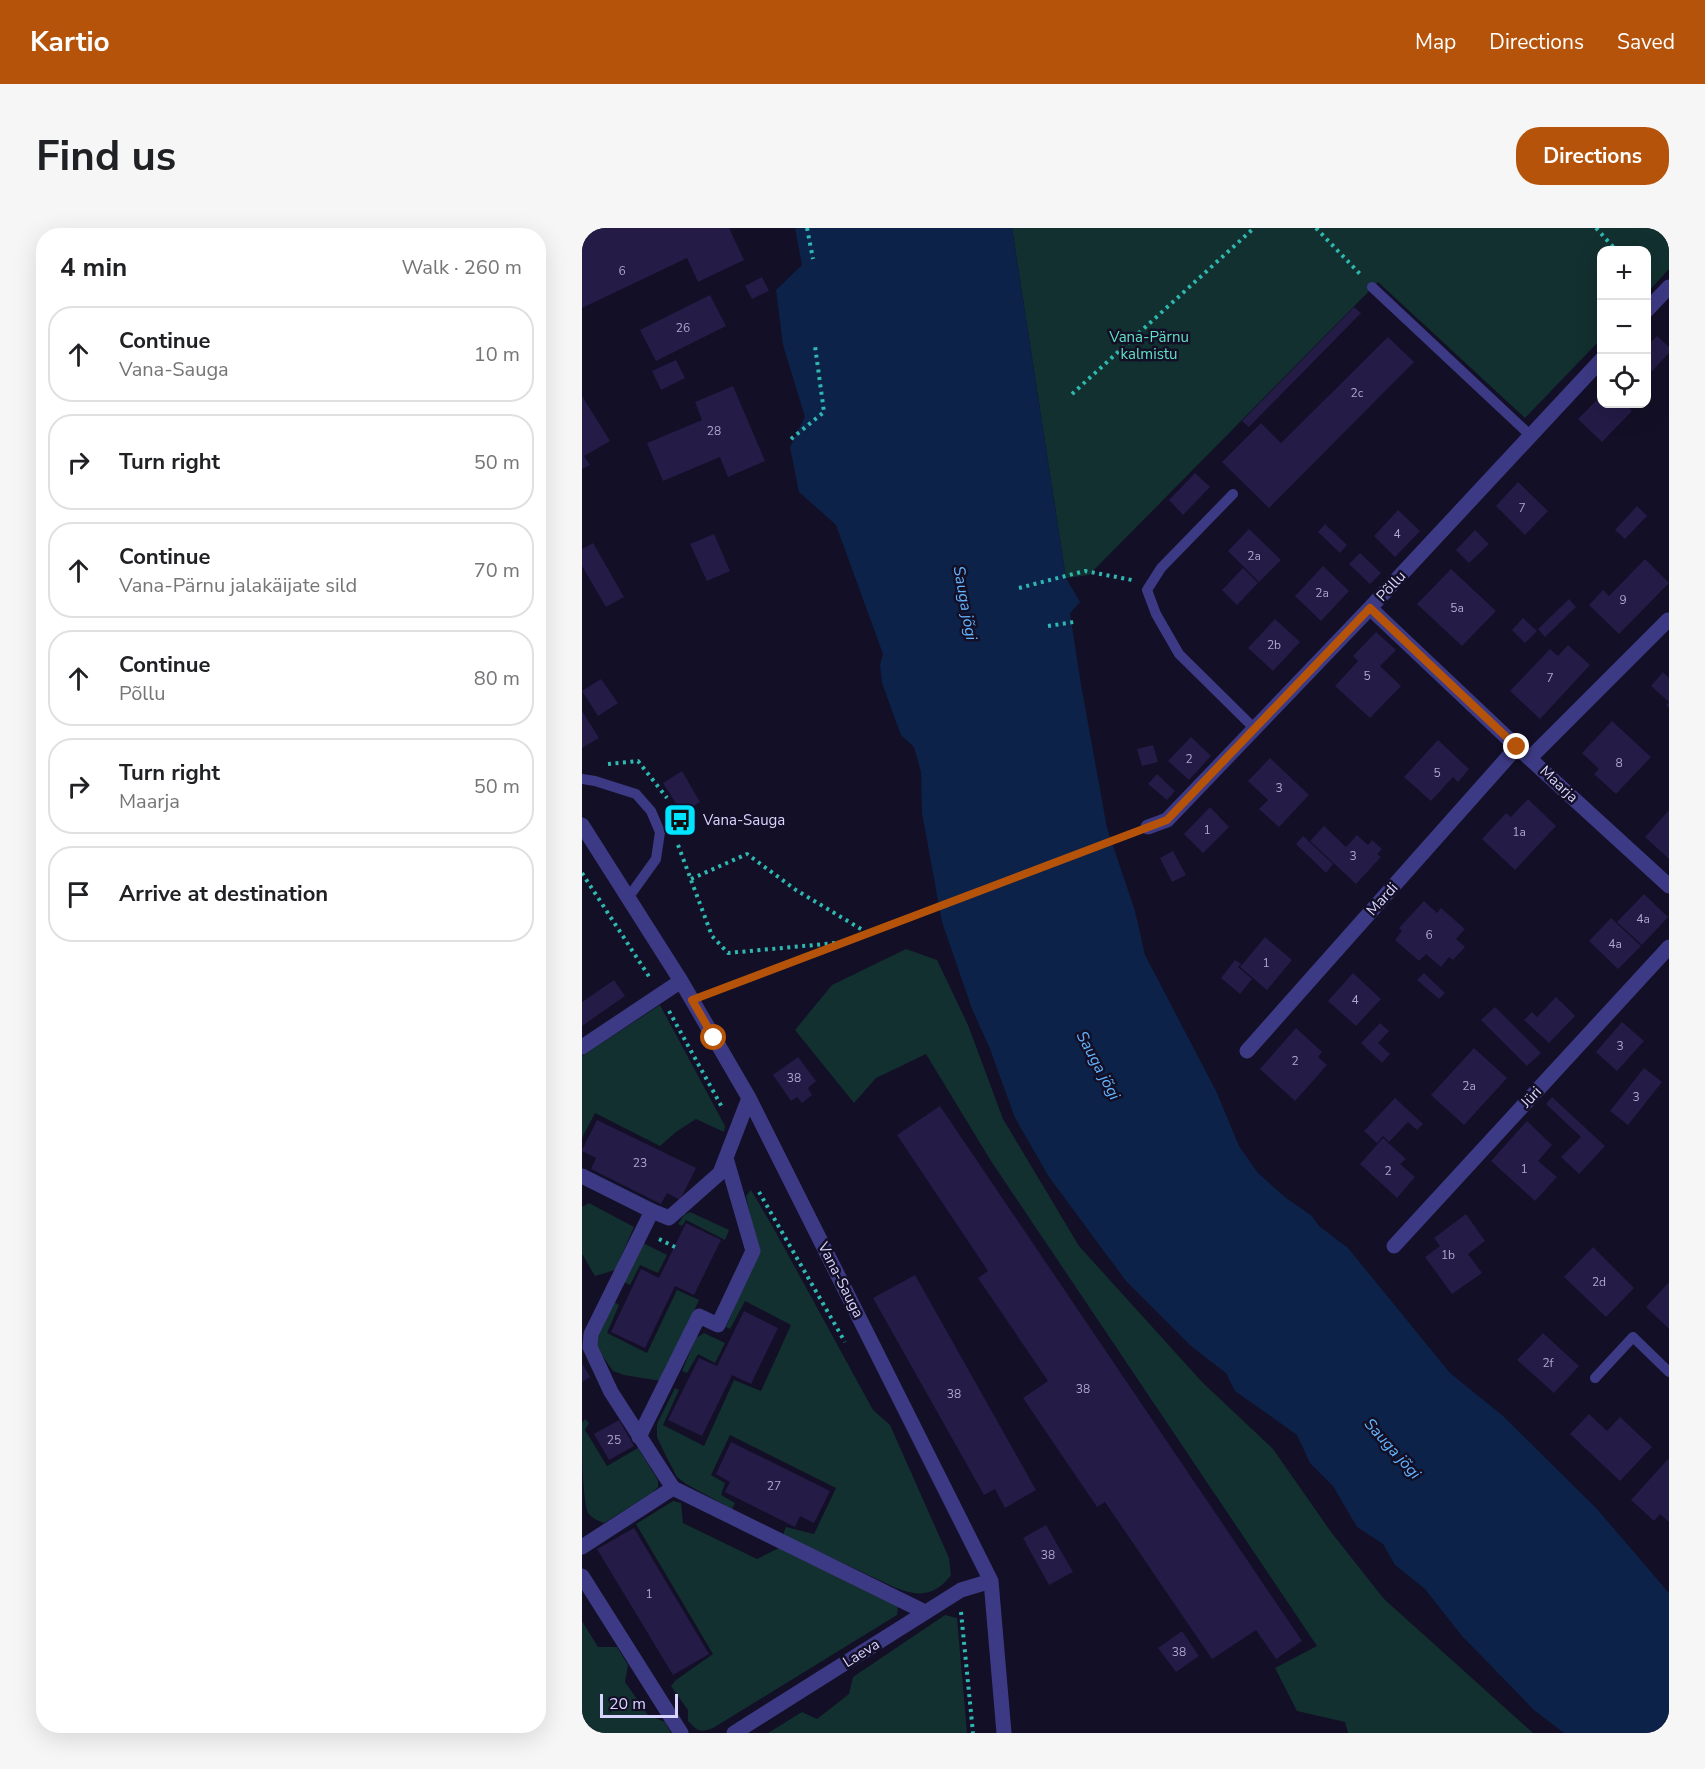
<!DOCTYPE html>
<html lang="en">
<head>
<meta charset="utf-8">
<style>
  :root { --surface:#fff; --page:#f6f6f6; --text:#202124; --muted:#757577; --line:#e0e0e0; --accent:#b45309 }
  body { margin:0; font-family:"Nunito Sans",sans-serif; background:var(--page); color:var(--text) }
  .controls { position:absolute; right:18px; top:18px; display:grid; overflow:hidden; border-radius:12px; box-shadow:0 6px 24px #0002 }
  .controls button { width:54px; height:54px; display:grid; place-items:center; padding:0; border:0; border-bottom:2px solid var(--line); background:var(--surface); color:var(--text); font:30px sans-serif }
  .scale { position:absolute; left:18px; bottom:15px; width:78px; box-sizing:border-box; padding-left:6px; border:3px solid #d9d4ff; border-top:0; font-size:16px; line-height:21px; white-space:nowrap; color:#d9d4ff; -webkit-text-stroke:4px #130f26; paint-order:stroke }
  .stop { position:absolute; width:18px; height:18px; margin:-14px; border:4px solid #b45309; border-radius:50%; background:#fff }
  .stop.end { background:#b45309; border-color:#fff; box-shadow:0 2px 6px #0008 }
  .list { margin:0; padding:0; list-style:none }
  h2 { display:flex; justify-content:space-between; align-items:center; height:78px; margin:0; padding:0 24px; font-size:26px }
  h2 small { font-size:20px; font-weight:400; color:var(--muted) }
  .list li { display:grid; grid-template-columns:39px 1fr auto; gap:18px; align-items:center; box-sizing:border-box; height:96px; margin:0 12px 12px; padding:0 12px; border:2px solid var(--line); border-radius:24px }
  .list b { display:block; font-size:22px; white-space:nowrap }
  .list p { margin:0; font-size:20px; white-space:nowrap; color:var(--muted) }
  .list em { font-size:20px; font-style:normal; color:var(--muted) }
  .icon { flex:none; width:33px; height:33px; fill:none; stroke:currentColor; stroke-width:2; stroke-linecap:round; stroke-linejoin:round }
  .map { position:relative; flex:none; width:1087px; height:1505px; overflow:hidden; border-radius:24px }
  header { display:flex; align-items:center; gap:36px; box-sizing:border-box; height:84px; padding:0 30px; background:var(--accent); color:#fff }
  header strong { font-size:28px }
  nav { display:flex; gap:33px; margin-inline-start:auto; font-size:21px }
  .intro { display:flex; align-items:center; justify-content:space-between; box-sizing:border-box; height:144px; padding:0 36px }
  h1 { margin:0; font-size:42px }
  .button { padding:15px 27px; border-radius:24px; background:var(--accent); color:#fff; font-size:21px; font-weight:700 }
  main { display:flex; gap:36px; padding:0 36px }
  aside { flex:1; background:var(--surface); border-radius:24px; box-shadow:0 6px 24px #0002 }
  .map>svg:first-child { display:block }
  .green { fill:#12302f }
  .water { fill:#0c2248 }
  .building { fill:#241b47 }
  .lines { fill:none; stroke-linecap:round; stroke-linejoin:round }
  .path { stroke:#2fb8b0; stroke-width:4; stroke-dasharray:3 4.5; stroke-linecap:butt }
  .service { stroke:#3d3a85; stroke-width:10 }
  .minor { stroke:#3d3a85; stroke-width:15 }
  .route { stroke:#b45309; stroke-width:8 }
  .labels { text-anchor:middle; stroke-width:5; stroke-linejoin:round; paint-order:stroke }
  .number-label { font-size:12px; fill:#aca6d1 }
  .park-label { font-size:15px; fill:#5fe0c0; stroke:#130f26 }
  .street-label { font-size:15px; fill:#d9d4ff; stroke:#130f26 }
  .poi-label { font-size:15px; fill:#d9d4ff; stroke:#130f26; text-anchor:start }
  .water-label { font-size:16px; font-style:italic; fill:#62b6ff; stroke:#130f26 }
</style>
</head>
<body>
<header>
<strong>Kartio</strong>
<nav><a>Map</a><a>Directions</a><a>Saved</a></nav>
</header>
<div class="intro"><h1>Find us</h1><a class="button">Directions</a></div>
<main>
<aside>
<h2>4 min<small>Walk · 260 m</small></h2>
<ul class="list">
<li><svg class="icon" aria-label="ahead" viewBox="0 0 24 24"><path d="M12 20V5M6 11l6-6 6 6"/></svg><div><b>Continue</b><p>Vana-Sauga</p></div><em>10 m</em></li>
<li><svg class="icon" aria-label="right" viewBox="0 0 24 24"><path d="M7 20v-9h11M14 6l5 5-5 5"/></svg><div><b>Turn right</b></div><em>50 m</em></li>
<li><svg class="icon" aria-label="ahead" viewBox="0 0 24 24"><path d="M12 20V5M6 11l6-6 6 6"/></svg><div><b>Continue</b><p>Vana-Pärnu jalakäijate sild</p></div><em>70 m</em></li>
<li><svg class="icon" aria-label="ahead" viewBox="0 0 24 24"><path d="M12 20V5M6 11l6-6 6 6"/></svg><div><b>Continue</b><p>Põllu</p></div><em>80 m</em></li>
<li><svg class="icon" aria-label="right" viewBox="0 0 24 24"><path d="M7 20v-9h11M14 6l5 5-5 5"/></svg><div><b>Turn right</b><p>Maarja</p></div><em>50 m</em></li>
<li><svg class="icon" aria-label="arrive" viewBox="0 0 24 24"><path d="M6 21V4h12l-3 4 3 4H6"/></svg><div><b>Arrive at destination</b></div></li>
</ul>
</aside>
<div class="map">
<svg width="1087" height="1505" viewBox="0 0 1087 1505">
  <rect width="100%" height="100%" fill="#130f26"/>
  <!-- green -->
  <path class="green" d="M430 0H1087V41L1065 65 1064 22H1020L1019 111 943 190 796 54 507 347 484 350Z
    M324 721 355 732 386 797 421 891 497 1018 620 1154 691 1221 749 1304 802 1371 951 1505H766L763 1494 715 1483 693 1440 735 1418 409 933 344 826 294 850 272 875 213 802 250 757Z
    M78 777 143 898 142 904 114 891 94 904 78 918 13 885 0 910V828Z
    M169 962 192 1001 291 1182 308 1197 367 1330 369 1347C353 1368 338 1369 314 1360L201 1307 204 1299 232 1306 254 1260 148 1207 129 1247 143 1255 139 1267 153 1275 150 1281 104 1256 95 1249 84 1228 75 1209V1196L93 1160 97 1162 81 1197 122 1218 152 1152 179 1163 209 1097 163 1073 148 1101 144 1099 176 1026 164 968Z
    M7 975 52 999 33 1042 13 1048 0 1026V979Z
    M108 984 147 1002 143 1012 104 992 100 998 96 996 102 987Z
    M59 1014 85 1027 76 1045 58 1037 48 1057 40 1053Z
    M95 1062 117 1072 79 1153 42 1147 31 1143 15 1120 16 1108 32 1074 37 1077 25 1105 65 1125Z
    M122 1105 143 1115 133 1135 116 1126 105 1145 100 1143 114 1110Z
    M3 1191 7 1195 3 1202 25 1238 56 1220 76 1252V1259L70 1265 22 1295C16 1293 10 1290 6 1285 0 1271 0 1214 0 1195Z
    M91 1273 99 1275 101 1295 175 1331 197 1320 316 1378 315 1387 131 1500C117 1505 116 1503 106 1493V1482L89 1458 94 1452 131 1426 54 1296Z
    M363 1387 375 1390 385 1505H186L220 1484 235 1491 267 1466 271 1449Z
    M0 1393 16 1419H35L46 1437 43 1454 66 1487 83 1494 89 1505H0Z"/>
  <!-- water -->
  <path class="water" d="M213 0H430L484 350 498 374 488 385 498 451 525 600 553 683 563 727 634 863 657 918 676 945 704 970 730 988 737 998 766 1020 868 1145 921 1188 1015 1281 1087 1365V1505H982L953 1483 880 1408 843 1361 813 1337 801 1316 775 1299 751 1258 728 1235 715 1207 653 1163 644 1145 609 1118 544 1053 467 949 433 890 408 821 390 781 360 694 340 585 339 544 332 519 319 507 300 455 298 437 301 426 254 297 217 264 208 219 223 189 201 117 194 62 220 37Z"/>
  <!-- building -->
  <path class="building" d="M7 0H147L162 32 116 54 105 30 0 80V4Z
    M180 49 187 63 170 71 163 58Z
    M128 67 144 98 74 133 58 102Z
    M772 79 779 85 667 199 660 193Z
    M1075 108 1087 119V125L1069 144 1064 140V119Z
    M806 109 832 134 687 280 640 234 679 195 699 215Z
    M94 132 103 150 79 162 70 143Z
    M151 158 183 233 146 249 138 229 81 253 65 215 120 192 113 174Z
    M1020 167V176H1043L1050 183 1020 214 996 191Z
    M0 168 28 213 2 228 8 237 0 241Z
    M613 245 628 259 601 287 587 272Z
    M936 254 966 283 943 307 914 278Z
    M1055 278 1065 288 1043 311 1033 302Z
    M816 282 838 303 813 329 792 308Z
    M743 296 765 317 758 325 736 304Z
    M667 301 699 332 677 354 646 323Z
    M893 302 907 316 887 335 874 322Z
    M132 306 148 343 125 353 108 316Z
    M11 315 42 369 24 379 0 338V321Z
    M778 325 799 345 788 356 767 336Z
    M1063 331 1087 355 1037 406 1007 377 1021 362 1027 368Z
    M741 338 767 363 739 393 713 368Z
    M661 340 676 355 655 377 640 362Z
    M869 341 914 383 880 418 835 376Z
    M987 371 994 379 963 409 956 401Z
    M941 390 955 403 943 415 930 402Z
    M693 391 718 414 691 443 666 420Z
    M794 404 814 422 798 438 819 458 788 490 753 458 776 433 771 428Z
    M986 417 1008 437 958 491 928 463 968 421 976 428Z
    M1081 444 1087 450V480L1084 477 1087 474 1069 458Z
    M19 451 36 475 16 488 0 463Z
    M0 483 17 510 0 520Z
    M1030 493 1069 529 1034 566 1012 546 1017 541 1000 525Z
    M609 509 629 528 607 552 586 533Z
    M856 512 887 541 876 554 871 549 849 573 822 549Z
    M571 517 576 534 560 538 555 521Z
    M688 530 727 567 697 599 677 581 686 572 666 553Z
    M100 543 118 574 100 585 81 555Z
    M575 546 593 563 585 572 566 556Z
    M946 571 974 598 933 642 900 611 924 585 929 589Z
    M628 579 647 599 621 625 602 606Z
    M1087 582V631L1063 609Z
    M742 598 764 619 775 607 786 617 790 612 800 621 795 626 799 629 774 656 728 613Z
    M721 608 751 636 744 645 714 616Z
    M591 623 604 647 590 654 578 630Z
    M1062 666 1086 689 1060 717 1035 694Z
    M842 673 855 685 859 680 883 701 874 711 883 719 871 732 867 729 859 739 844 726 837 733 813 712 820 703 817 700Z
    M1029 690 1059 718 1036 741 1007 713Z
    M683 709 710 732 685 762 658 739Z
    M653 732 659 736 656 739 670 751 658 766 639 750Z
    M771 745 799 771 774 798 746 773Z
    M842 745 863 765 857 771 835 752Z
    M32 752 43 768 0 798V774Z
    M974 769 993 788 967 815 942 792 950 784 955 789Z
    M913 779 959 825 945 838 899 792Z
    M1040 794 1062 813 1035 843 1014 824Z
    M798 795 807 803 796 815 808 826 800 835 779 815Z
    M714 800 740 824 736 829 745 837 713 873 678 841Z
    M892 820 925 850 882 897 849 867Z
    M216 829 234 853 226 860 230 867 220 875 215 869 209 873 191 847Z
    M1062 840 1080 854 1046 897 1028 883Z
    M970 869 1023 918 997 946 979 929 999 909 964 876Z
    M813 870 841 896 835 902 826 894 807 914 801 908 795 915 782 903Z
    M358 878 720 1413 694 1431 674 1402 630 1431 523 1274 515 1279 441 1170 466 1153 396 1050 406 1043 315 907Z
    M15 892 114 940 98 972 85 965 79 976 9 941 14 930 0 923V922Z
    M945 893 970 917 956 933 975 949 953 973 909 933Z
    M801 910 824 931 818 936 833 949 815 970 778 936Z
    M884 986 903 1013 886 1026 900 1045 870 1066 843 1029 858 1018 852 1010Z
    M104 995 139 1012 112 1067 93 1058 63 1120 29 1104 59 1041 77 1050Z
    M1011 1019 1052 1060 1024 1089 982 1049Z
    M333 1047 454 1262 423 1280 413 1261 402 1267 291 1070Z
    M1087 1054V1101L1064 1079Z
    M162 1083 196 1100 169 1156 150 1147 120 1208 86 1192 117 1130 135 1138Z
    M961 1105 997 1138 972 1165 935 1132Z
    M0 1135 8 1149 0 1154Z
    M1007 1186 1025 1203 1038 1189 1070 1219 1038 1253 988 1206Z
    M37 1192 52 1218 27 1232 12 1206Z
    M149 1214 248 1263 232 1295 218 1288 213 1299 143 1264 148 1254 134 1246Z
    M1086 1231 1087 1232V1294L1078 1286 1072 1293 1049 1272Z
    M464 1297 491 1344 467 1357 441 1310Z
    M52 1300 127 1426 91 1447 15 1321Z
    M600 1403 617 1428 594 1444 576 1420Z"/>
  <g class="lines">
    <!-- path -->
    <path class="path" d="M225 0 231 31
      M734 0 779 47
      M1014 0 1034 22
      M490 166 672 0
      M209 211 242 184 233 118
      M437 360 503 343 550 352
      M466 398 492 394
      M26 536 56 533 85 570
      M96 617 130 708 146 725 254 715
      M0 645 68 750
      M109 651 165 626 214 662 284 704
      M127 765 550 605
      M87 783 141 881
      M177 964 263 1114
      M77 1011 93 1019
      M379 1384 391 1505"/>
    <!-- service -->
    <path class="service" d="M790 59 949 208
      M651 266 579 340 565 362 574 386 597 426 673 501
      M0 551 13 553 54 566 69 583 78 604 74 631 46 670
      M1013 1150 1051 1109 1087 1144"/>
    <!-- minor -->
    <path class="minor" d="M1064 83 1087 59
      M788 380 935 519 1087 658
      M948 530 1086 392
      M0 597 99 753 167 870 409 1353 422 1505
      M566 599 585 592 788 380 1020 131
      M0 819 99 753
      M665 823 935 519
      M0 948 70 983 9 1106 8 1119 29 1164 91 1260
      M70 983 87 990 138 945 167 870
      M812 1018 1087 719
      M57 1209 117 1088 136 1097 171 1023 144 930
      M0 1319 91 1260 343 1384
      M0 1348 99 1505
      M152 1505 379 1362 409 1353"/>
  </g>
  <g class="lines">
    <!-- route -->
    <path class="route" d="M132 810 110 772 585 592 788 380 935 519"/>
  </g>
  <!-- icons -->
  <defs>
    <symbol id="bus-square" viewBox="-11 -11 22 22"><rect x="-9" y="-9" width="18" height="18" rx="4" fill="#00e5ff" stroke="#130f26"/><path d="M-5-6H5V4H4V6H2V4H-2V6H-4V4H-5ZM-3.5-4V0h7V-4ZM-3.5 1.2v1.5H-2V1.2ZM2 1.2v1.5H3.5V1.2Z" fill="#111"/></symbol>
  </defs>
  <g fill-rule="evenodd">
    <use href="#bus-square" x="79" y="573" width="38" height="38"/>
  </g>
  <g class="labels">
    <!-- number labels -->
    <g class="number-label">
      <text x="40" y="47">6</text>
      <text x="101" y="104">26</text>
      <text x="775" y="169">2c</text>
      <text x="132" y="207">28</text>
      <text x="940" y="284">7</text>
      <text x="815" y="310">4</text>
      <text x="672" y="332">2a</text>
      <text x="740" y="369">2a</text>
      <text x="1041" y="376">9</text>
      <text x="875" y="384">5a</text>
      <text x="692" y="421">2b</text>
      <text x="785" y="452">5</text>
      <text x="968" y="454">7</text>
      <text x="607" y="535">2</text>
      <text x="1037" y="539">8</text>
      <text x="855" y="549">5</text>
      <text x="697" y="564">3</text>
      <text x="625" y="606">1</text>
      <text x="937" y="608">1a</text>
      <text x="771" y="632">3</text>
      <text x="1061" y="695">4a</text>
      <text x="847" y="711">6</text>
      <text x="1033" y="720">4a</text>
      <text x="684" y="739">1</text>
      <text x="773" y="776">4</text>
      <text x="1038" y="822">3</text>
      <text x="713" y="837">2</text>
      <text x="212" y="854">38</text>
      <text x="887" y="862">2a</text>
      <text x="1054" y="873">3</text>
      <text x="58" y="939">23</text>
      <text x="942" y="945">1</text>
      <text x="806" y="947">2</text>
      <text x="866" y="1031">1b</text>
      <text x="1017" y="1058">2d</text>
      <text x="966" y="1139">2f</text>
      <text x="501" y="1165">38</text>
      <text x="372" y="1170">38</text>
      <text x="32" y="1216">25</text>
      <text x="192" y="1262">27</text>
      <text x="466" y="1331">38</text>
      <text x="67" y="1370">1</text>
      <text x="597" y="1428">38</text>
    </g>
    <!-- park labels -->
    <g class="park-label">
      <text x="567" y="114">Vana-Pärnu<tspan x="567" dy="17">kalmistu</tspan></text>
    </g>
    <!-- street labels -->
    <g class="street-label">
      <text transform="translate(809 358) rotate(-47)" y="5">Põllu</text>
      <text transform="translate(977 556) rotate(43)" y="5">Maarja</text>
      <text transform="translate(800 671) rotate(-48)" y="5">Mardi</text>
      <text transform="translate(949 869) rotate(-47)" y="5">Jüri</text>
      <text transform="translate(259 1052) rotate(63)" y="5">Vana-Sauga</text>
      <text transform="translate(279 1425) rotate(-32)" y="5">Laeva</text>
    </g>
    <!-- poi labels -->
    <g class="poi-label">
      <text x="121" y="597">Vana-Sauga</text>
    </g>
    <!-- water labels -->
    <g class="water-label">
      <text transform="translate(384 375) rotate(80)" y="6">Sauga jõgi</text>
      <text transform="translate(517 837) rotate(62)" y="6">Sauga jõgi</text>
      <text transform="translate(811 1220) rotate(48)" y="6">Sauga jõgi</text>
    </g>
  </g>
</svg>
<div class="controls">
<button>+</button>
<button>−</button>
<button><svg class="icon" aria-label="locate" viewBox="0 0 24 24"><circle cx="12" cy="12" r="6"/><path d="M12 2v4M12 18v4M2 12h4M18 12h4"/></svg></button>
</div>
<div class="scale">20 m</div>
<div class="stop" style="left:132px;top:810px"></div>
<div class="stop end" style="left:935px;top:519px"></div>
</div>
</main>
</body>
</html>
